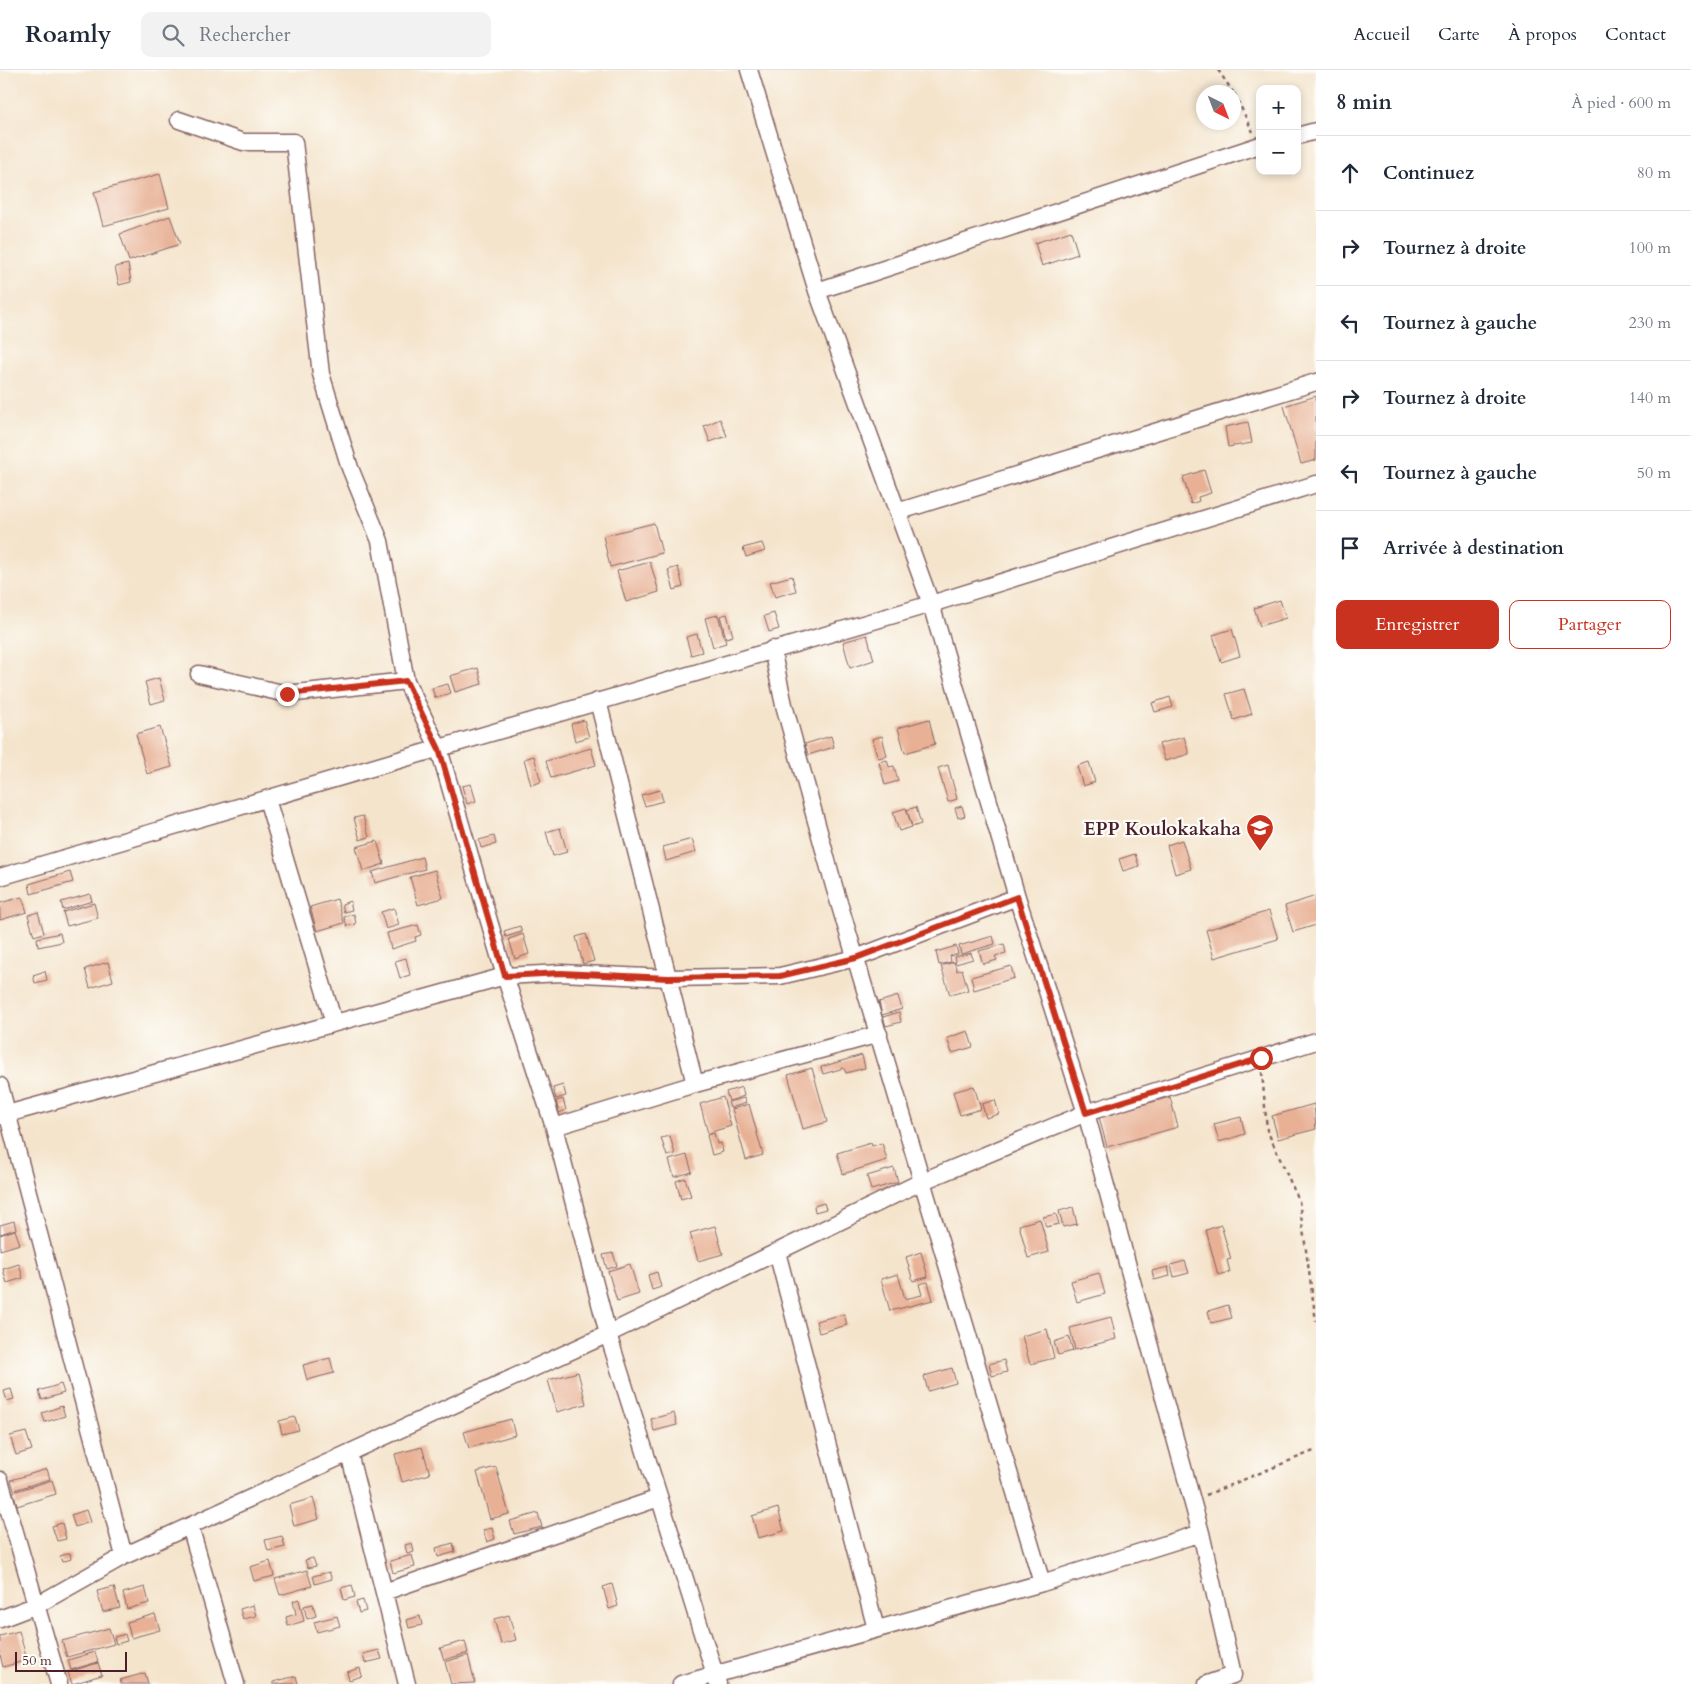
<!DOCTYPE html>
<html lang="fr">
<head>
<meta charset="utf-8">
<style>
  :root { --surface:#fff; --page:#f2f2f3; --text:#1f2937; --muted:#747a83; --line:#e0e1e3; --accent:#c8321e }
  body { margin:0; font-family:Cardo,serif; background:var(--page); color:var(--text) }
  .controls { position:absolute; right:15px; top:15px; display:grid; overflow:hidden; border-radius:10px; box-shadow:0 2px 8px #0003 }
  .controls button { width:45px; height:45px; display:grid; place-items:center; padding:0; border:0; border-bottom:1px solid var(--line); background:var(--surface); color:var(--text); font:25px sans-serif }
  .compass { position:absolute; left:1196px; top:15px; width:45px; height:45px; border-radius:50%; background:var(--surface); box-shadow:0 2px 8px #0003; rotate:138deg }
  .scale { position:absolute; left:15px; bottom:12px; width:112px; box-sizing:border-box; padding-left:5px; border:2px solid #4a1f2b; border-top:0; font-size:14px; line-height:18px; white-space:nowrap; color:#4a1f2b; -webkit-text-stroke:4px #fdfcf7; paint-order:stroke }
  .stop { position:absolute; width:15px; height:15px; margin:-11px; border:4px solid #c8321e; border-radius:50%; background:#fff }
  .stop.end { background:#c8321e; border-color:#fff; box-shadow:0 1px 5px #0008 }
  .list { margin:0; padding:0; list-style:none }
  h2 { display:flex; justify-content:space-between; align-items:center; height:65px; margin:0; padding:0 20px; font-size:21px }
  h2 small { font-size:16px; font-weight:400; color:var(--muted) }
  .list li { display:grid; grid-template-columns:32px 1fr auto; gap:15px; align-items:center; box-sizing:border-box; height:75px; padding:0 20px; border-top:1px solid var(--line) }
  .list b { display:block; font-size:19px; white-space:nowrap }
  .list em { font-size:16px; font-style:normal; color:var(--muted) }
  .actions { display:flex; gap:10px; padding:15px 20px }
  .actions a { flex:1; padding:11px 0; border:1px solid var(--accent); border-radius:10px; text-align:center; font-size:18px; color:var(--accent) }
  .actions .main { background:var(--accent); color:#fff }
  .icon { flex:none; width:28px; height:28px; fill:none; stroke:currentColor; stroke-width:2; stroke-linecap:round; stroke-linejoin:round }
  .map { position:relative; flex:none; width:1316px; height:1614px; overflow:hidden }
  header { display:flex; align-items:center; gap:30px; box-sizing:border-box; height:70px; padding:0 25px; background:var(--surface); border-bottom:1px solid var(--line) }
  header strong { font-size:24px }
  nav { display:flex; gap:28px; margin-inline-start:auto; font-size:18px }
  .search { width:350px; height:45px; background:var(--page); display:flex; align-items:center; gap:12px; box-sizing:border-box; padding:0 18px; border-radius:10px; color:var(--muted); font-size:19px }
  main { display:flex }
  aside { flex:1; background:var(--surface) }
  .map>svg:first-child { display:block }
  .building { fill:#e8b094 }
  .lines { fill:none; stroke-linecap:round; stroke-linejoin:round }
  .minor-casing { stroke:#866463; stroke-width:19 }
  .path { stroke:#866463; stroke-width:2.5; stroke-dasharray:4 4; stroke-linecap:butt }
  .minor { stroke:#fff; stroke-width:16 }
  .route { stroke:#c8321e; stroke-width:6 }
  .labels { text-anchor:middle; stroke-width:4.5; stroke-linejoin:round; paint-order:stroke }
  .poi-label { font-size:19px; font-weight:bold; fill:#4a1f2b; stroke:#fdfcf7; text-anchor:end }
</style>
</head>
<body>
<header>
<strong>Roamly</strong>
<div class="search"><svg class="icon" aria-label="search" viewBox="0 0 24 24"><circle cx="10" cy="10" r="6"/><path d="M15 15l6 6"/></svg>Rechercher</div>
<nav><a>Accueil</a><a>Carte</a><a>À propos</a><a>Contact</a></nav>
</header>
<main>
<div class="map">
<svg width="1316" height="1614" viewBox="0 0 1316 1614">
  <rect width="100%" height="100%" fill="#fdfcf7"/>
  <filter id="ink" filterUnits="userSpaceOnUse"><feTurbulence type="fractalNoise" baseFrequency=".02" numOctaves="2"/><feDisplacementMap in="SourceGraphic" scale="10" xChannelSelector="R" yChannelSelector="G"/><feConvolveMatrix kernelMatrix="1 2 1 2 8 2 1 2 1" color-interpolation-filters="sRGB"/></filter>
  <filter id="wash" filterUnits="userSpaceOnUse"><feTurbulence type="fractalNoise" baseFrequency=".0096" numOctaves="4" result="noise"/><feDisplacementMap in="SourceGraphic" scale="20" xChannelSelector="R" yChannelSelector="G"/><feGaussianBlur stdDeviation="1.12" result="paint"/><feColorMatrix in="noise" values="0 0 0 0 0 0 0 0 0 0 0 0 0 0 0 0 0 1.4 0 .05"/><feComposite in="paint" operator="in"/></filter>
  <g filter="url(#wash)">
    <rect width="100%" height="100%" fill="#f4e4cc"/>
    <g id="blocks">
      <!-- building -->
      <path class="building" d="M160 104 169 138 103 156 94 122Z
        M170 146 180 174 129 191 120 164Z
        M1071 161 1078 184 1042 196 1035 173Z
        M128 194 131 212 119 215 115 197Z
        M1316 326V390L1301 394 1284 336Z
        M720 349 727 366 710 372 704 356Z
        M1248 352 1252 373 1228 377 1225 357Z
        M1204 400 1211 423 1198 427 1199 431 1191 434 1183 407Z
        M654 453 662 483 610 497 603 466Z
        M762 473 765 481 746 487 743 478Z
        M650 492 659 522 626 532 617 501Z
        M678 497 683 517 674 520 668 500Z
        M792 506 796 521 775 527 770 512Z
        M1280 530 1286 548 1260 556 1254 538Z
        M774 543 779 559 769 562 764 546Z
        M727 544 733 566 726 568 720 546Z
        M718 545 726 573 713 577 705 548Z
        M1232 559 1240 586 1221 592 1213 565Z
        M697 564 702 582 691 585 686 567Z
        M867 565 874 590 850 598 843 572Z
        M478 598 482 614 455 622 450 606Z
        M159 608 165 630 151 634 145 612Z
        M448 614 451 623 435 628 432 618Z
        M1244 619 1252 644 1234 650 1226 624Z
        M1170 627 1173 637 1155 642 1152 633Z
        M929 649 935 674 905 683 898 658Z
        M584 650 589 667 575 671 571 654Z
        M160 657 172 697 147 704 136 664Z
        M831 666 834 677 808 685 805 674Z
        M882 666 887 686 878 688 872 669Z
        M1184 667 1189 684 1165 691 1159 674Z
        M591 678 596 695 551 708 546 691Z
        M534 686 541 712 531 715 524 689Z
        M887 690 889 697 894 696 898 711 885 715 879 692Z
        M1089 692 1095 712 1083 716 1077 696Z
        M948 695 957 729 948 732 938 698Z
        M471 714 476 731 467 734 462 716Z
        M660 720 663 731 645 736 641 725Z
        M962 736 965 746 958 748 955 738Z
        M916 737 921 754 912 757 907 740Z
        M906 738 912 757 899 761 893 742Z
        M363 746 369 767 360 770 354 748Z
        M560 758 567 782 553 786 546 762Z
        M494 766 496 774 481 778 479 770Z
        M692 769 696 782 666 791 663 777Z
        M1182 770 1191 799 1175 804 1167 775Z
        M377 771 384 794 363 801 356 777Z
        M1135 784 1139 796 1123 801 1119 789Z
        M422 787 425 799 375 813 372 802Z
        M435 800 443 828 418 835 410 807Z
        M70 802 73 812 31 824 29 814Z
        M90 824 92 831 63 840 61 832Z
        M1316 826V855L1293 862 1285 836Z
        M22 827 27 842 0 850V833Z
        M337 829 344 853 317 861 310 837Z
        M350 831 352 840 344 842 342 834Z
        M94 833 98 848 67 856 63 842Z
        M394 838 399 855 386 859 381 842Z
        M1269 841 1278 869 1214 888 1206 860Z
        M38 842 44 863 34 866 28 845Z
        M354 844 356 854 347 856 344 847Z
        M418 855 421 865 415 867 416 871 391 879 387 863Z
        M520 856 522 862 506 867 504 861Z
        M60 863 62 872 38 877 37 868Z
        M523 864 529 884 515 889 509 869Z
        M586 864 594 891 583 894 576 867Z
        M993 866 995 874 961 884 959 876Z
        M1004 874 1006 883 995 886 997 890 983 894 979 881Z
        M956 876 958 884 950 886 951 892 939 895 936 882Z
        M971 883 973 889 956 894 954 887Z
        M406 888 410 905 400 908 395 891Z
        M108 892 113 911 90 918 85 899Z
        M954 892 957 901 962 899 968 920 950 925 941 896Z
        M1011 896 1014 908 974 920 971 907Z
        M45 901 47 910 35 913 33 905Z
        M898 926 902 939 882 945 879 932Z
        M899 942 901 952 886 956 883 947Z
        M968 961 973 977 952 983 947 968Z
        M862 985 865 998 846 1003 844 998 823 1004 821 997Z
        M812 998 827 1052 803 1059 788 1005Z
        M563 1015 566 1026 556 1029 553 1018Z
        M974 1016 981 1039 960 1045 953 1022Z
        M742 1017 744 1026 729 1031 726 1022Z
        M723 1027 731 1056 708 1063 700 1034Z
        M1170 1027 1178 1057 1107 1077 1099 1047Z
        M744 1028 746 1033 730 1038 728 1032Z
        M563 1029 566 1040 559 1043 556 1031Z
        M995 1030 999 1044 986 1048 982 1034Z
        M749 1034 763 1085 746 1090 732 1039Z
        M1314 1034 1316 1059 1278 1069 1272 1046Z
        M1241 1047 1245 1064 1219 1072 1214 1054Z
        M714 1063 717 1074 721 1073 723 1082 712 1085 707 1065Z
        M670 1066 675 1084 667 1086 661 1068Z
        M871 1073 872 1076 882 1073 887 1090 843 1104 837 1083Z
        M687 1085 692 1102 674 1107 669 1090Z
        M894 1098 898 1112 871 1120 867 1106Z
        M685 1108 691 1126 681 1129 676 1111Z
        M824 1133 826 1139 815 1142 814 1136Z
        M1073 1137 1077 1154 1063 1157 1059 1141Z
        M1056 1144 1059 1154 1046 1157 1043 1147Z
        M1040 1149 1049 1182 1028 1188 1019 1155Z
        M14 1151 16 1159 0 1164V1155Z
        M1221 1155 1231 1189 1227 1190 1230 1202 1218 1205 1206 1160Z
        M715 1156 723 1184 698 1191 690 1163Z
        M15 1160 20 1174 0 1180V1165Z
        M921 1182 928 1207 913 1211 906 1187Z
        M613 1183 617 1196 607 1199 603 1185Z
        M1185 1191 1189 1203 1174 1207 1171 1195Z
        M19 1194 23 1208 7 1213 3 1199Z
        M630 1194 639 1224 617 1231 608 1201Z
        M1168 1197 1170 1206 1154 1210 1152 1201Z
        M657 1202 661 1217 652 1220 648 1205Z
        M1099 1203 1105 1224 1077 1232 1071 1211Z
        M898 1204 905 1229 922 1225 919 1214 928 1212 933 1230 890 1241 881 1209Z
        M1228 1235 1232 1248 1211 1253 1208 1241Z
        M844 1244 847 1255 819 1263 816 1251Z
        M1111 1247 1116 1269 1075 1280 1070 1258Z
        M1047 1259 1054 1288 1030 1294 1022 1266Z
        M1069 1267 1073 1281 1058 1285 1054 1272Z
        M330 1288 334 1303 307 1310 303 1295Z
        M1004 1290 1007 1302 992 1306 989 1294Z
        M952 1298 956 1313 928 1321 924 1306Z
        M578 1302 586 1334 557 1342 548 1310Z
        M61 1314 64 1323 42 1330 39 1321Z
        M11 1319 14 1329 7 1331 4 1321Z
        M62 1336 65 1346 45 1352 42 1343Z
        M674 1343 677 1355 654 1361 651 1349Z
        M295 1347 299 1360 282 1364 279 1351Z
        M511 1349 515 1365 469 1378 464 1362Z
        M26 1362 32 1380 16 1385 10 1366Z
        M422 1377 430 1404 402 1412 395 1384Z
        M496 1397 509 1444 490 1449 477 1402Z
        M47 1399 50 1409 14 1420 11 1410Z
        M52 1410 56 1424 17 1436 13 1422Z
        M313 1428 319 1449 294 1456 289 1435Z
        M778 1438 784 1461 758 1468 752 1446Z
        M86 1440 90 1452 75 1457 71 1445Z
        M538 1443 542 1457 514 1464 510 1451Z
        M62 1453 66 1469 57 1471 52 1456Z
        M492 1458 495 1469 487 1472 483 1460Z
        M282 1466 285 1477 268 1481 265 1470Z
        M412 1473 414 1482 407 1484 405 1475Z
        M453 1473 455 1482 438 1487 436 1478Z
        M70 1483 71 1489 62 1492 60 1486Z
        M412 1485 415 1497 393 1503 390 1491Z
        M313 1488 316 1496 308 1498 305 1490Z
        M270 1491 274 1506 254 1511 250 1497Z
        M307 1500 312 1516 280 1525 275 1509Z
        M329 1502 332 1509 315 1514 313 1506Z
        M612 1514 618 1536 609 1539 603 1517Z
        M352 1515 355 1527 344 1530 341 1518Z
        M114 1517 120 1538 103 1542 97 1521Z
        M145 1517 149 1533 127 1539 123 1523Z
        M299 1529 304 1551 288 1556 286 1547 296 1544 293 1531Z
        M363 1530 366 1541 359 1543 356 1532Z
        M313 1534 316 1546 307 1549 304 1536Z
        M253 1535 256 1546 243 1549 240 1539Z
        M155 1544 160 1560 131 1568 127 1552Z
        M509 1545 516 1570 501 1574 494 1549Z
        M337 1546 340 1556 317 1562 314 1552Z
        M420 1546 422 1555 409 1558 407 1550Z
        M109 1558 114 1574 67 1587 62 1571Z
        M19 1561 27 1590 3 1597 0 1585V1566Z
        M125 1564 127 1571 116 1574 114 1567Z
        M465 1571 468 1583 444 1590 440 1578Z
        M379 1580 382 1589 365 1593 363 1584Z
        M95 1582 98 1592 71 1600 68 1590Z
        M468 1585 475 1613 451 1614 445 1592Z
        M98 1593 102 1605 72 1614 68 1602Z
        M360 1598 362 1606 349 1610 347 1602Z
        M145 1603 148 1614H121L120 1610Z
        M296 1606 298 1614H273V1612Z"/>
    </g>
  </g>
  <g filter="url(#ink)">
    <use href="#blocks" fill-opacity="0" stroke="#866463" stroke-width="1"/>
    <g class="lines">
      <defs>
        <path id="minor" d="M749 0 817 221 931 534 1017 827 1086 1043 1201 1463 1233 1605 1207 1614
          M179 50 243 72H294L321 304 350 398 380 471 406 611 439 679 505 906 554 1057 608 1264 718 1614
          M1297 66 1316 61
          M817 221 1260 75
          M897 442 1316 312
          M772 579 784 635 834 816 1042 1513
          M199 604 287 624 406 611
          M598 631 695 1014
          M267 729 334 953
          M0 807 931 534 1316 414
          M0 1016 124 1486
          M0 1046 505 906 561 903 668 908 780 906 856 888 1017 827
          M554 1057 695 1014 879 964
          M777 1182 876 1559
          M349 1383 407 1614
          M0 1410 59 1614
          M190 1456 236 1614
          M384 1522 659 1428
          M0 1549 37 1535 124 1486 608 1264 923 1111 1086 1043 1316 971
          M681 1614 1042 1513 1201 1463"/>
      </defs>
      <!-- minor casing -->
      <use href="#minor" class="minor-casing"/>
      <!-- path -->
      <path class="path" d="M1218 0 1233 22
        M1234 23 1253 62
        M1262 1002 1267 1060 1299 1131 1316 1251
        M1206 1425 1316 1380"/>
      <!-- minor -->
      <use href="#minor" class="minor"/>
    </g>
  </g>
  <g class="lines" filter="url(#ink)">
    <!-- route -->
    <path class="route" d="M287 624 406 611 439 679 505 906 561 903 668 908 780 906 856 888 1017 827 1086 1043 1261 988"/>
  </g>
  <!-- icons -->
  <defs>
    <symbol id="school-pin" viewBox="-11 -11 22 30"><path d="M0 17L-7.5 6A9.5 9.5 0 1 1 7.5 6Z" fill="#c8321e" stroke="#fdfcf7"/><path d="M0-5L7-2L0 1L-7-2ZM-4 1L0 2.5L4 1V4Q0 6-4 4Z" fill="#fff"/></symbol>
  </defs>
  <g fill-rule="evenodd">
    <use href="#school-pin" x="1244" y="742" width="32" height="43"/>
  </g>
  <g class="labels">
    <!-- poi labels -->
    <g class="poi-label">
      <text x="1241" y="765">EPP Koulokakaha</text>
    </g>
  </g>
</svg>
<div class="controls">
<button>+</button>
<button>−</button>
</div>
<svg class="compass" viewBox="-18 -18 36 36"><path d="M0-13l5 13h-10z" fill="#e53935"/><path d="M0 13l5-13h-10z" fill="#747a83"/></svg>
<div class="scale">50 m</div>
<div class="stop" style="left:1261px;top:988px"></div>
<div class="stop end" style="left:287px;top:624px"></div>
</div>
<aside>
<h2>8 min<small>À pied · 600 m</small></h2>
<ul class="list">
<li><svg class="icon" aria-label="ahead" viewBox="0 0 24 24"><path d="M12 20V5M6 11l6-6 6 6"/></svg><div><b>Continuez</b></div><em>80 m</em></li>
<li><svg class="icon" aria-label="right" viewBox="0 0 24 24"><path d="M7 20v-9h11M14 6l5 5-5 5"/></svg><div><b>Tournez à droite</b></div><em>100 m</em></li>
<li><svg class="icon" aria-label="left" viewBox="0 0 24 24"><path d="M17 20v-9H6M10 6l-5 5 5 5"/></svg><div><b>Tournez à gauche</b></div><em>230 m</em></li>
<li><svg class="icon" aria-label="right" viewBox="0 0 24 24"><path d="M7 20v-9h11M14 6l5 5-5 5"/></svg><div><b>Tournez à droite</b></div><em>140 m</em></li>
<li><svg class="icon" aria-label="left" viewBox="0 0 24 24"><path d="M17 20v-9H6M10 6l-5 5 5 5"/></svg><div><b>Tournez à gauche</b></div><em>50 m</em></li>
<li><svg class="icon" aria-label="arrive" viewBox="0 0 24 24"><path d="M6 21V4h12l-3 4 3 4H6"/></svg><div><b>Arrivée à destination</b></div></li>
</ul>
<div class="actions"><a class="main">Enregistrer</a><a>Partager</a></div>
</aside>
</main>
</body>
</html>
